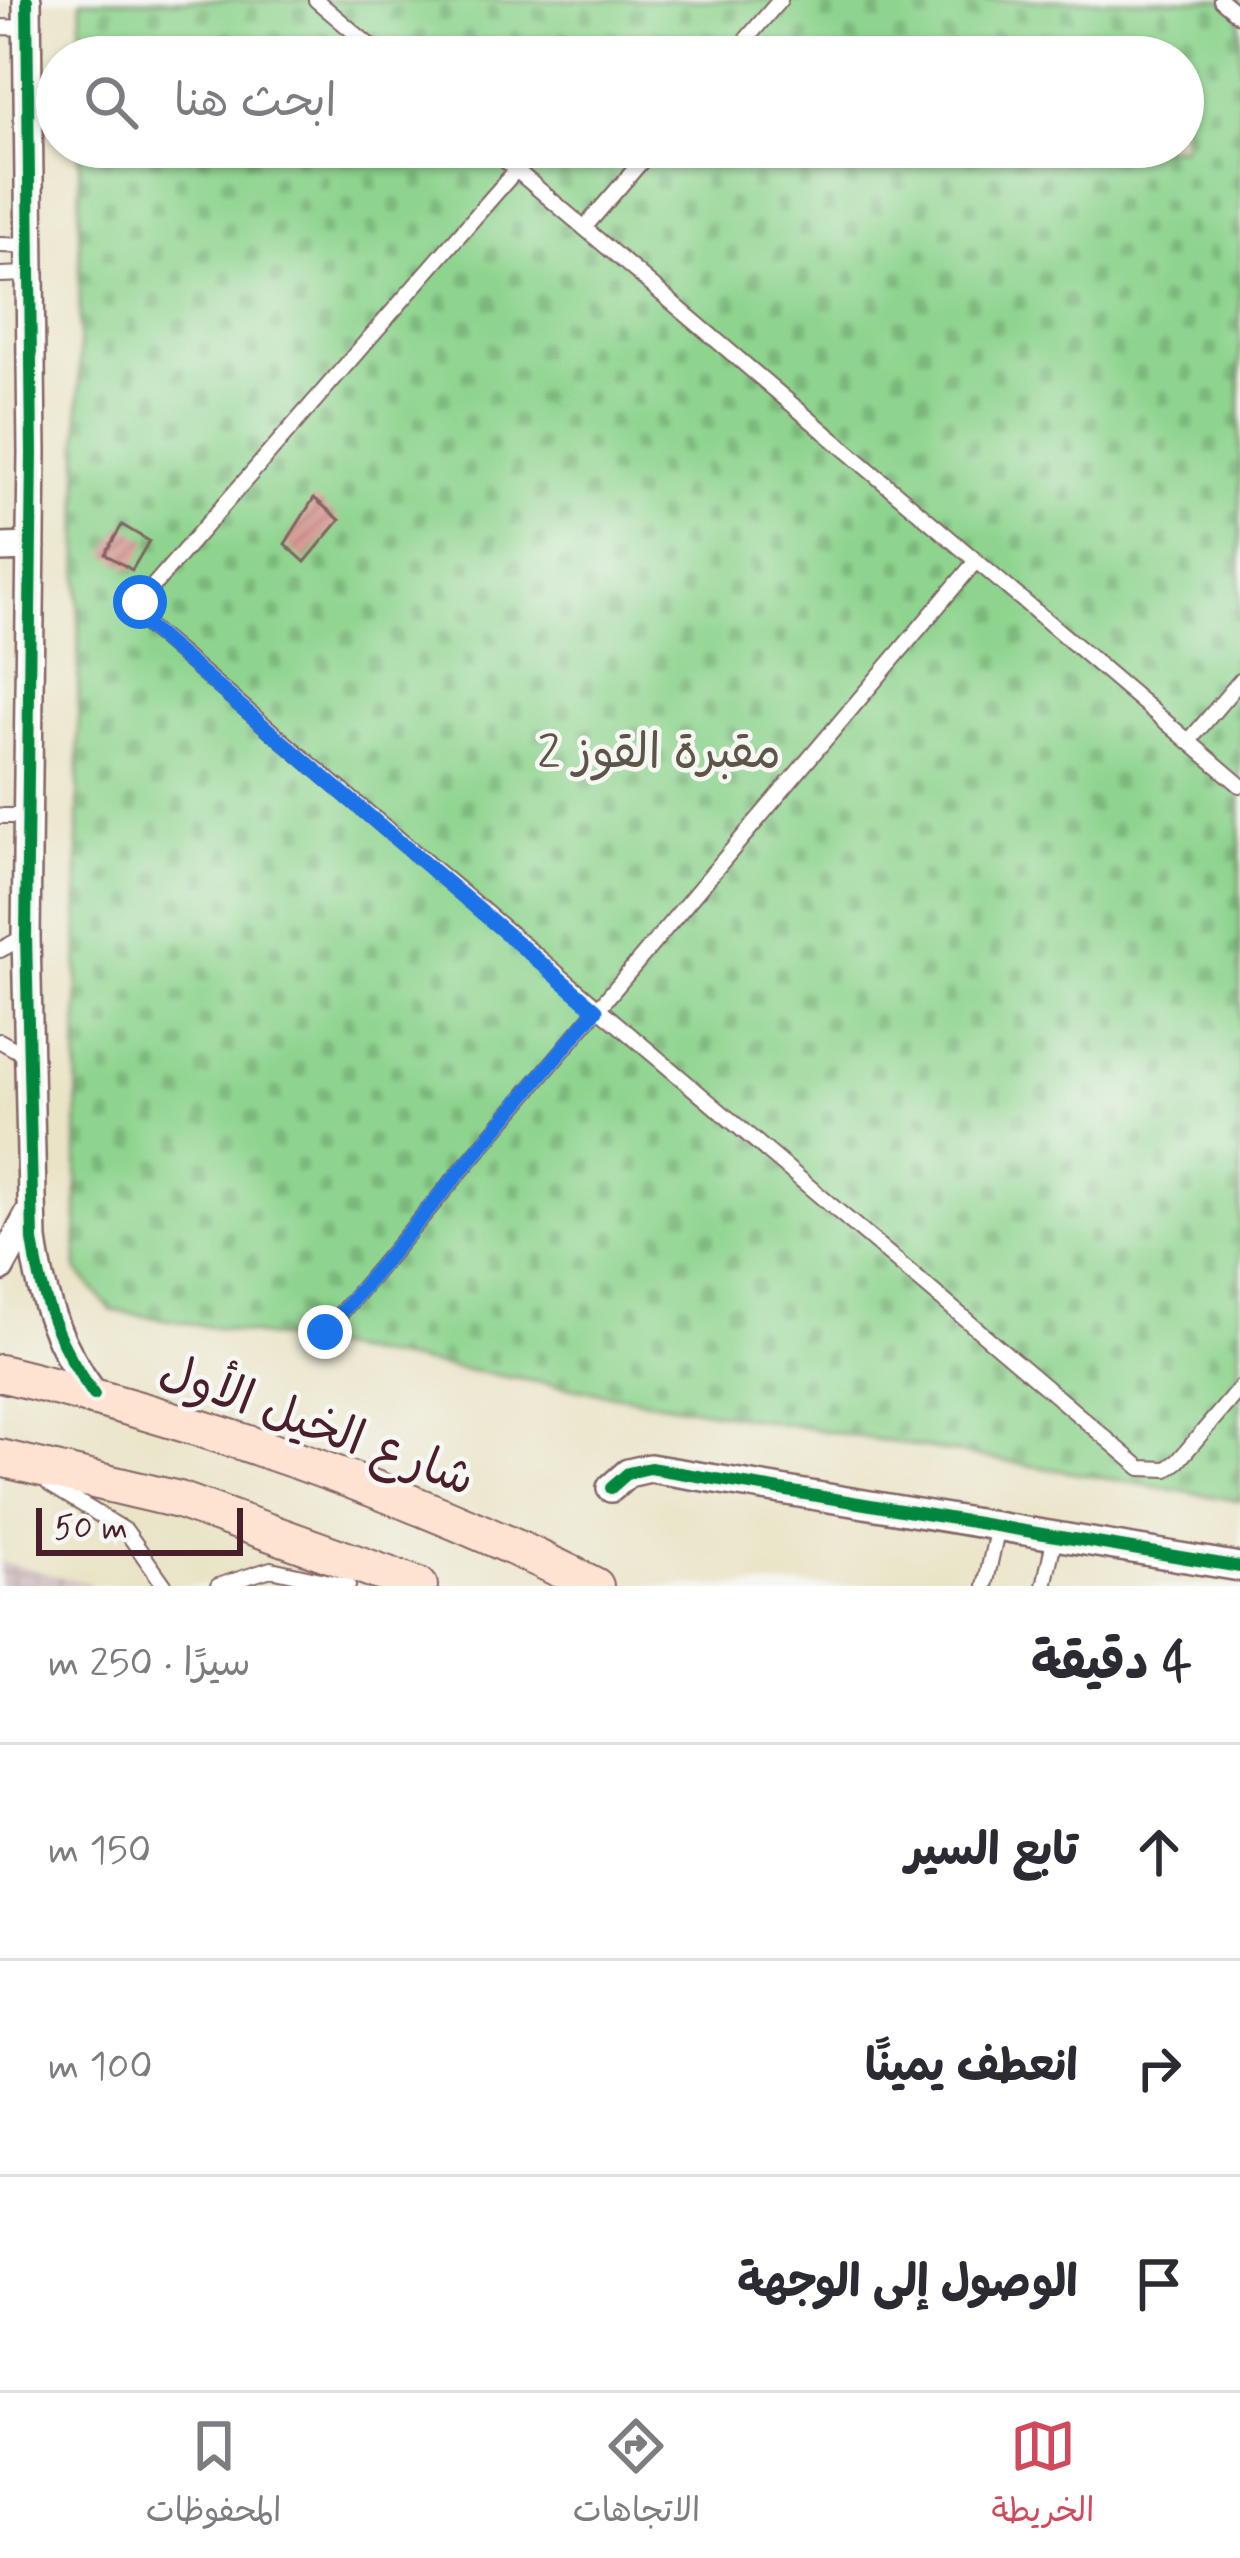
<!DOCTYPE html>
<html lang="ar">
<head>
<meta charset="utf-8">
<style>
  :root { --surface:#fff; --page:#f2f2f3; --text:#2b2b33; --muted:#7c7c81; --line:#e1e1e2; --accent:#d1495b }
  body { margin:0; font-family:Mynerve,"Playpen Sans Arabic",sans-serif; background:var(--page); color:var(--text); direction:rtl }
  .scale { position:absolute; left:36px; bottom:30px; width:207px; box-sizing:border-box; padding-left:12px; border:6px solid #4a1f2b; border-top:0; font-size:33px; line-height:42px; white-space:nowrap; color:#4a1f2b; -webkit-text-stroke:9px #f6f6f2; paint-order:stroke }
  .stop { position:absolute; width:36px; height:36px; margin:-27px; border:9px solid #1a73e8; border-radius:50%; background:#fff }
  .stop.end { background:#1a73e8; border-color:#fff; box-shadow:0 3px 12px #0008 }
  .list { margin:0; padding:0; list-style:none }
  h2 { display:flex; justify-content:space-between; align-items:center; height:156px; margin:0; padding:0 48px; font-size:51px }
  h2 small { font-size:39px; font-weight:400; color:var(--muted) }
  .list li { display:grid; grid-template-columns:78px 1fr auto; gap:36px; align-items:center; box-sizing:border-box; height:216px; padding:0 48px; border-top:3px solid var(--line) }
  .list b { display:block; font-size:45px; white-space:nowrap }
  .list em { font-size:39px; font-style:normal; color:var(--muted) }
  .icon { flex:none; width:66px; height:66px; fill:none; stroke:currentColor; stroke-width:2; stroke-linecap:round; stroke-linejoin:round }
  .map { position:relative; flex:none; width:1240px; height:1586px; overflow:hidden; direction:ltr }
  .search { position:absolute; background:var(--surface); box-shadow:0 3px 9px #0004; left:36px; right:36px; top:36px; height:132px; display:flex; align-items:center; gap:30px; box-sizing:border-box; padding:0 42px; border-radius:66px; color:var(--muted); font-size:45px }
  .sheet { height:804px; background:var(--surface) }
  nav { display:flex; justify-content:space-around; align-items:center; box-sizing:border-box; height:168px; border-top:3px solid var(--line); background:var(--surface); font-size:33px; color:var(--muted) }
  nav a { display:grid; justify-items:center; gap:6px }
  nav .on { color:var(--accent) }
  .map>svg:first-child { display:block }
  .industrial { fill:url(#industrial-grid) }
  .cemetery { fill:url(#cemetery-stones); stroke:#6c7a5c; stroke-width:3 }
  .building { fill:url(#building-hatch) }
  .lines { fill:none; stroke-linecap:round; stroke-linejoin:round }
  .lane-casing { stroke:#826462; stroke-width:18 }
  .street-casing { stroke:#826462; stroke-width:32 }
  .secondary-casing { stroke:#826462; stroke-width:40 }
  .lane { stroke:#fff; stroke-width:14 }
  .street { stroke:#fff; stroke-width:27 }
  .secondary { stroke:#fee3d2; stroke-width:36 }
  .cycleway-casing { stroke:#f6f6f2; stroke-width:20 }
  .cycleway { stroke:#00873e; stroke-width:12 }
  .route { stroke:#1a73e8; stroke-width:15 }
  .labels { text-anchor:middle; stroke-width:9; stroke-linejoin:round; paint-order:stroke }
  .park-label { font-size:48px; fill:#5e5549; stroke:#f6f6f2 }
  .street-label { font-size:48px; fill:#4a1f2b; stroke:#f6f6f2 }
</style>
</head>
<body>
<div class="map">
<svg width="1240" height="1586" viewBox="0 0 1240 1586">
  <defs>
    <pattern id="industrial-grid" width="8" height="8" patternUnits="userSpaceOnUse" patternTransform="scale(3)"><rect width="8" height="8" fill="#d2bfc1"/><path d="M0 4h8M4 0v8" fill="none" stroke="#b6a4a6"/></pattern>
    <pattern id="cemetery-stones" width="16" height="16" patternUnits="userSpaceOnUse" patternTransform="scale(3)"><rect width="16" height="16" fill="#8ed48e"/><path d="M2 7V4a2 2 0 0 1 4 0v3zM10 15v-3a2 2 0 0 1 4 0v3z" fill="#7cb67b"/></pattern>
    <pattern id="building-hatch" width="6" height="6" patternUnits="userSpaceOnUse" patternTransform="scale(3)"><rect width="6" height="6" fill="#d99d98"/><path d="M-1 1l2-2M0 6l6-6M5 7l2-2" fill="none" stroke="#b27f7c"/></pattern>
  </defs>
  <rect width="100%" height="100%" fill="#f6f6f2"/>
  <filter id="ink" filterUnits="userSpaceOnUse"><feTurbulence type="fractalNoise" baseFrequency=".00833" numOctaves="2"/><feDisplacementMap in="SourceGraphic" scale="24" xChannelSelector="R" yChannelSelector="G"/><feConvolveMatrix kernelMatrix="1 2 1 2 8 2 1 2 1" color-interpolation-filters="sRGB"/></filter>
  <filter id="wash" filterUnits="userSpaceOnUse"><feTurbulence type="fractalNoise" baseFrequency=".004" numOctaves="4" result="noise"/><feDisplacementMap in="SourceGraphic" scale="48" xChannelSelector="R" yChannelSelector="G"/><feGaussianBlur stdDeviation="2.7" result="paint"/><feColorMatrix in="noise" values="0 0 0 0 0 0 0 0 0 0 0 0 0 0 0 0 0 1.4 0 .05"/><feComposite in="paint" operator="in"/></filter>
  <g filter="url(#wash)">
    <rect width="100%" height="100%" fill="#eae4c7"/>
    <!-- industrial -->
    <path class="industrial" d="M0 1562 90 1584 93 1586H0Z"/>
    <!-- cemetery -->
    <path class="cemetery" d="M81 0H1240V1501L111 1310 77 1270 80 147H1183V57H81Z"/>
    <g id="blocks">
      <!-- building -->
      <path class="building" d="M314 498 340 520 305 562 285 544Z
        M122 525 149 541 132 570 105 554Z"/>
    </g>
  </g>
  <g filter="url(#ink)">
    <use href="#blocks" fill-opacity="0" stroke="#826462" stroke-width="3"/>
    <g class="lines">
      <defs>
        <path id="lane" d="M316 0 383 57
          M1221 0 1240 16
          M0 27 27 28
          M731 57 780 0
          M489 147 1240 785
          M516 170 147 593 140 601 143 622 1141 1468 1167 1469 1178 1461 1240 1388
          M584 228 654 147
          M0 245 29 246
          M0 275 29 274
          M1189 741 1240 681
          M0 816H28
          M0 950 26 936
          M0 1041 27 1056
          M325 1332 976 561
          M49 1484 126 1531 165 1586
          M218 1586 271 1569 348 1586
          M985 1586 998 1526
          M1044 1586 1055 1536"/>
        <path id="street" d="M27 0 32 453 26 936 33 1240C41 1299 59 1347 94 1395
          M0 548 31 547
          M0 1268 29 1215
          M611 1488 628 1473 650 1468 1240 1567"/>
        <path id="secondary" d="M0 1373C205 1423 406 1491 595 1586
          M0 1458 179 1500 419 1586"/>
      </defs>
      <!-- lane casing -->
      <use href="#lane" class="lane-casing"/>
      <!-- street casing -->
      <use href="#street" class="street-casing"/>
      <!-- secondary casing -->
      <use href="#secondary" class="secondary-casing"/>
      <!-- lane -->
      <use href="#lane" class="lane"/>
      <!-- street -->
      <use href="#street" class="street"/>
      <!-- secondary -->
      <use href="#secondary" class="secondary"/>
      <defs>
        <path id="cycleway" d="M27 0 32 453 26 936 33 1240C41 1299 59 1347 94 1395
          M611 1488 628 1473 650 1468 1240 1567"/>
      </defs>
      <!-- cycleway casing -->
      <use href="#cycleway" class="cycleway-casing"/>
      <!-- cycleway -->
      <use href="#cycleway" class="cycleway"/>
    </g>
  </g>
  <g class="lines" filter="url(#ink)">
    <!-- route -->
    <path class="route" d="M140 602 142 622 596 1010 325 1332"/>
  </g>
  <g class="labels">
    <!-- park labels -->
    <g class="park-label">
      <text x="659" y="767">مقبرة القوز 2</text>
    </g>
    <!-- street labels -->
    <g class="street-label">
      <text transform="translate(318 1423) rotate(20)" y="17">شارع الخيل الأول</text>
    </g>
  </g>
</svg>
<div class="scale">50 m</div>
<div class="stop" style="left:140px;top:602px"></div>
<div class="stop end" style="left:325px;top:1332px"></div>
<div class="search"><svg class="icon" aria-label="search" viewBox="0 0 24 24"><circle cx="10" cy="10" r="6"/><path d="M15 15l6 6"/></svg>ابحث هنا</div>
</div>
<section class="sheet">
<h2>4 دقيقة<small>سيرًا · 250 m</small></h2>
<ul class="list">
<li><svg class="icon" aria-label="ahead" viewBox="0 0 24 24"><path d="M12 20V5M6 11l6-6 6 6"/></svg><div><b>تابع السير</b></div><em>150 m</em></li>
<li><svg class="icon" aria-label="right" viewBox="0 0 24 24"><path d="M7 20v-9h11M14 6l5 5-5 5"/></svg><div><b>انعطف يمينًا</b></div><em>100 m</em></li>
<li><svg class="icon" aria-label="arrive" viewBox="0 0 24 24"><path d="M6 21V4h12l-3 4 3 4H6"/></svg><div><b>الوصول إلى الوجهة</b></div></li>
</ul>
</section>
<nav>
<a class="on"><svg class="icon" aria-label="map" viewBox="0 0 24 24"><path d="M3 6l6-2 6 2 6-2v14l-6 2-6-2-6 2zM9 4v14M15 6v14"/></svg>الخريطة</a>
<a><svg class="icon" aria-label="directions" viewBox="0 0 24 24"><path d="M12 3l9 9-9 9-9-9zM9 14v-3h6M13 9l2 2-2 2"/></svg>الاتجاهات</a>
<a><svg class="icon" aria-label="saved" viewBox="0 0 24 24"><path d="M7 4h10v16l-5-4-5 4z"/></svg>المحفوظات</a>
</nav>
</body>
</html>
